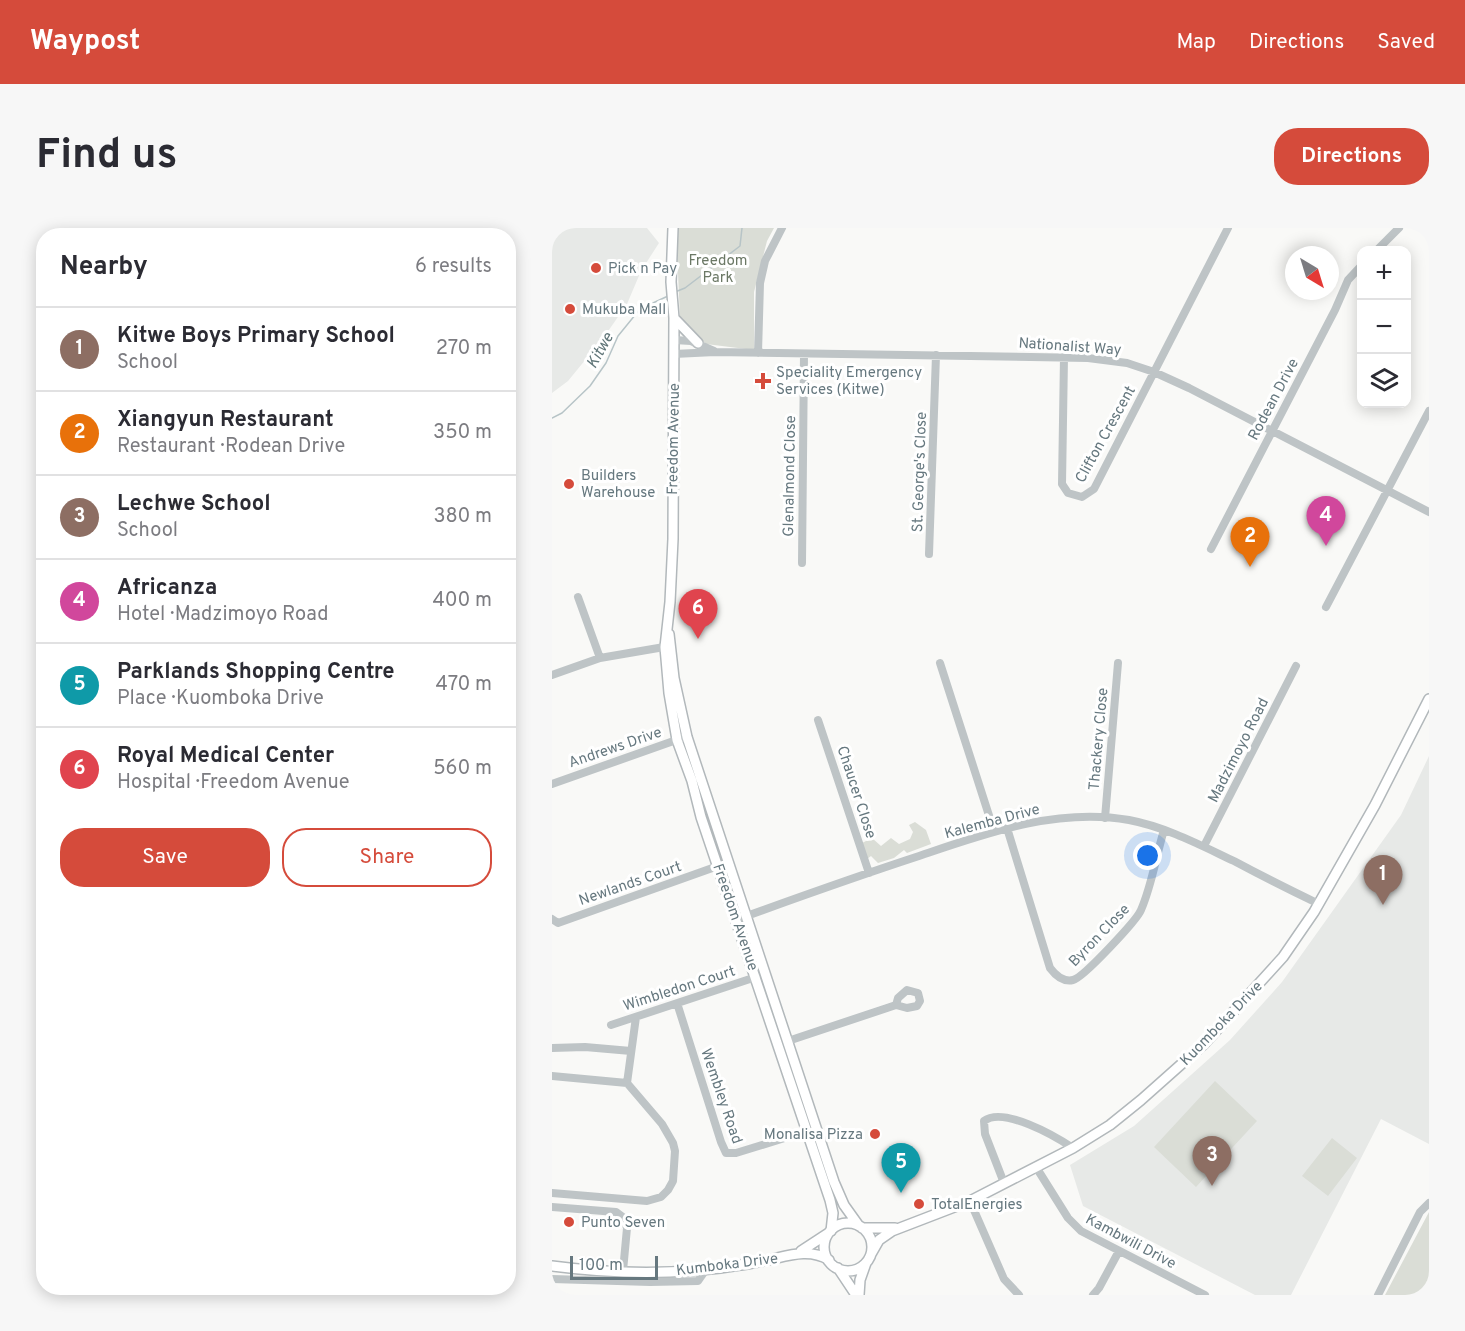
<!DOCTYPE html>
<html lang="en">
<head>
<meta charset="utf-8">
<style>
  :root { --surface:#fff; --page:#f7f7f7; --text:#2b2b33; --muted:#7c7c81; --line:#e1e1e2; --accent:#d54b3b }
  body { margin:0; font-family:Overpass,sans-serif; background:var(--page); color:var(--text) }
  .controls { position:absolute; right:18px; top:18px; display:grid; overflow:hidden; border-radius:12px; box-shadow:0 3px 15px #0003 }
  .controls button { width:54px; height:54px; display:grid; place-items:center; padding:0; border:0; border-bottom:2px solid var(--line); background:var(--surface); color:var(--text); font:30px sans-serif }
  .compass { position:absolute; left:733px; top:18px; width:54px; height:54px; border-radius:50%; background:var(--surface); box-shadow:0 3px 15px #0003; rotate:142deg }
  .scale { position:absolute; left:18px; bottom:15px; width:88px; box-sizing:border-box; padding-left:6px; border:3px solid #66787f; border-top:0; font-size:16px; line-height:21px; white-space:nowrap; color:#66787f; -webkit-text-stroke:4px #fff; paint-order:stroke }
  .you { position:absolute; left:596px; top:628px; width:21px; height:21px; margin:-15px; border:4px solid #fff; border-radius:50%; background:#1a73e8; box-shadow:0 0 0 9px #1a73e833 }
  .badge { display:grid; place-items:center; width:39px; height:39px; border-radius:50%; background:var(--accent); color:#fff; font-size:20px; font-weight:700 }
  .pin { position:absolute; translate:-50% -50px; filter:drop-shadow(0 2px 3px #0008) }
  .pin::after { content:''; position:absolute; top:32px; width:21px; height:18px; background:inherit; clip-path:polygon(0 0,100% 0,50% 100%) }
  .list { margin:0; padding:0; list-style:none }
  h2 { display:flex; justify-content:space-between; align-items:center; height:78px; margin:0; padding:0 24px; font-size:26px }
  h2 small { font-size:20px; font-weight:400; color:var(--muted) }
  .list li { display:grid; grid-template-columns:39px 1fr auto; gap:18px; align-items:center; box-sizing:border-box; height:84px; padding:0 24px; border-top:2px solid var(--line) }
  .list b { display:block; font-size:22px; white-space:nowrap }
  .list p { margin:0; font-size:20px; white-space:nowrap; color:var(--muted) }
  .list em { font-size:20px; font-style:normal; color:var(--muted) }
  .actions { display:flex; gap:12px; padding:18px 24px }
  .actions a { flex:1; padding:14px 0; border:2px solid var(--accent); border-radius:24px; text-align:center; font-size:21px; color:var(--accent) }
  .actions .main { background:var(--accent); color:#fff }
  .icon { flex:none; width:33px; height:33px; fill:none; stroke:currentColor; stroke-width:2; stroke-linecap:round; stroke-linejoin:round }
  .map { position:relative; flex:none; width:877px; height:1067px; overflow:hidden; border-radius:24px }
  header { display:flex; align-items:center; gap:36px; box-sizing:border-box; height:84px; padding:0 30px; background:var(--accent); color:#fff }
  header strong { font-size:28px }
  nav { display:flex; gap:33px; margin-inline-start:auto; font-size:21px }
  .intro { display:flex; align-items:center; justify-content:space-between; box-sizing:border-box; height:144px; padding:0 36px }
  h1 { margin:0; font-size:42px }
  .button { padding:15px 27px; border-radius:24px; background:var(--accent); color:#fff; font-size:21px; font-weight:700 }
  main { display:flex; gap:36px; padding:0 36px }
  aside { flex:1; background:var(--surface); border-radius:24px; box-shadow:0 3px 15px #0003 }
  .map>svg:first-child { display:block }
  .built { fill:#e7e9e7 }
  .green { fill:#daddd6 }
  .lines { fill:none; stroke-linecap:round; stroke-linejoin:round }
  .stream { stroke:#b7c4c7; stroke-width:1.5 }
  .major-casing { stroke:#b2b8bb; stroke-width:12 }
  .minor { stroke:#bec4c6; stroke-width:8 }
  .major { stroke:#fff; stroke-width:9 }
  .poi-dot { fill:#d54b3b; stroke:#fff; stroke-width:2 }
  .labels { text-anchor:middle; stroke-width:6; stroke-linejoin:round; paint-order:stroke }
  .park-label { font-size:15px; fill:#6b7865; stroke:#fff }
  .poi-label { font-size:15px; fill:#66787f; stroke:#fff; text-anchor:start }
  .street-label { font-size:15px; fill:#66787f; stroke:#fff }
  .water-label { font-size:16px; font-style:italic; fill:#617679; stroke:#fff }
</style>
</head>
<body>
<header>
<strong>Waypost</strong>
<nav><a>Map</a><a>Directions</a><a>Saved</a></nav>
</header>
<div class="intro"><h1>Find us</h1><a class="button">Directions</a></div>
<main>
<aside>
<h2>Nearby<small>6 results</small></h2>
<ul class="list">
<li><span class="badge" style="background:#8d6e63">1</span><div><b>Kitwe Boys Primary School</b><p>School</p></div><em>270 m</em></li>
<li><span class="badge" style="background:#e8710a">2</span><div><b>Xiangyun Restaurant</b><p>Restaurant · Rodean Drive</p></div><em>350 m</em></li>
<li><span class="badge" style="background:#8d6e63">3</span><div><b>Lechwe School</b><p>School</p></div><em>380 m</em></li>
<li><span class="badge" style="background:#d1479c">4</span><div><b>Africanza</b><p>Hotel · Madzimoyo Road</p></div><em>400 m</em></li>
<li><span class="badge" style="background:#0f9aa8">5</span><div><b>Parklands Shopping Centre</b><p>Place · Kuomboka Drive</p></div><em>470 m</em></li>
<li><span class="badge" style="background:#e0444e">6</span><div><b>Royal Medical Center</b><p>Hospital · Freedom Avenue</p></div><em>560 m</em></li>
</ul>
<div class="actions"><a class="main">Save</a><a>Share</a></div>
</aside>
<div class="map">
<svg width="877" height="1067" viewBox="0 0 877 1067">
  <rect width="100%" height="100%" fill="#f9f9f7"/>
  <!-- built -->
  <path class="built" d="M0 0H95L107 15 89 43 75 76 52 109 16 153 0 165Z
    M877 528V916L829 891 739 1067H703L531 978 518 937 582 898 678 812 730 754 849 587Z"/>
  <!-- green -->
  <path class="green" d="M124 0H222L215 13 202 64V122L154 116 128 90Z
    M363 594 374 602 379 616 355 625 352 622 342 630 326 635 319 628 315 631 310 615 320 610 329 618 339 610 347 616 358 611 361 604 357 597Z
    M663 853 705 893 644 959 602 919Z
    M780 910 805 930 776 968 750 948Z
    M877 984V1067H833Z"/>
  <g class="lines">
    <!-- stream -->
    <path class="stream" d="M123 64 133 60 188 18 190 0
      M0 190 10 185 38 158 54 135 66 108 88 81 116 68"/>
    <defs>
      <path id="major" d="M121 0 119 54 122 90 121 311 118 374 113 419 117 465 125 512 140 553 149 589 278 972 281 985 279 1003
        M122 90 146 115
        M117 406 122 450 135 509 282 954 292 977 307 998
        M272 1019a24 24 0 1 1 48 0a24 24 0 1 1-48 0Z
        M310 1000H343
        M249 1023 275 1006
        M319 1026 327 1012 340 1003 418 973 521 920 558 897 589 872 652 816 731 729 762 684 823 577 877 471
        M0 1038C68 1047 143 1047 211 1033 233 1029 256 1019 277 1032
        M286 1040 304 1067
        M307 1067 308 1052 314 1035"/>
    </defs>
    <!-- major casing -->
    <use href="#major" class="major-casing"/>
    <!-- minor -->
    <path class="minor" d="M825 22 847 0
      M122 112 139 113 162 123
      M206 125 208 55 213 33 230 0
      M122 126 163 124 536 130 575 135 602 144 637 160 877 284
      M512 129 510 256 516 265 530 269 542 261 676 0
      M659 321 783 82 796 52 810 37
      M377 326 384 127
      M250 335 252 126
      M26 369 48 430
      M774 379 877 183
      M388 435 442 603
      M0 447 48 430 118 418
      M266 492 317 645
      M0 556 130 510
      M553 590 566 435
      M455 600 498 740C504 748 512 754 521 752 531 750 585 692 589 682 600 657 604 628 612 602
      M652 618 744 438
      M189 690C247 669 306 648 364 629 432 606 504 579 577 592 614 599 648 617 682 633 710 648 738 662 767 676
      M0 691 6 695 166 638
      M355 762 366 765 368 773 365 778 355 780 344 777 346 770Z
      M125 775 169 914 174 925H184L255 903
      M59 797 204 749
      M236 813 344 777
      M0 820 33 819 79 823
      M0 848 75 855 110 896 121 915 123 923 121 953 116 962 109 969 95 973 0 965
      M75 855 84 789
      M484 939 516 990 529 1003 653 1067
      M452 955 433 906 432 893C451 878 503 908 521 920
      M418 973 452 1051 467 1067
      M0 979 64 984 72 990 75 1000 71 1043
      M0 1051 98 1054 146 1053 155 1040
      M541 1067 547 1060 567 1023
      M826 1067 868 984 877 975"/>
    <!-- major -->
    <use href="#major" class="major"/>
  </g>
  <!-- markers -->
  <g class="poi-dot">
    <circle cx="44" cy="40" r="6"/>
    <circle cx="18" cy="81" r="6"/>
    <path d="M208 144h6v6h6v6h-6v6h-6v-6h-6v-6h6z"/>
    <circle cx="17" cy="256" r="6"/>
    <circle cx="323" cy="906" r="6"/>
    <circle cx="367" cy="976" r="6"/>
    <circle cx="17" cy="994" r="6"/>
  </g>
  <g class="labels">
    <!-- park labels -->
    <g class="park-label">
      <text x="166" y="37">Freedom<tspan x="166" dy="17">Park</tspan></text>
    </g>
    <!-- poi labels -->
    <g class="poi-label">
      <text x="56" y="45">Pick n Pay</text>
      <text x="30" y="86">Mukuba Mall</text>
      <text x="224" y="149">Speciality Emergency<tspan x="224" dy="17">Services (Kitwe)</tspan></text>
      <text x="29" y="252">Builders<tspan x="29" dy="17">Warehouse</tspan></text>
      <text x="311" y="911" text-anchor="end">Monalisa Pizza</text>
      <text x="379" y="981">TotalEnergies</text>
      <text x="29" y="999">Punto Seven</text>
    </g>
    <!-- street labels -->
    <g class="street-label">
      <text transform="translate(518 118) rotate(4)" y="5">Nationalist Way</text>
      <text transform="translate(721 171) rotate(-62)" y="5">Rodean Drive</text>
      <text transform="translate(553 206) rotate(-61)" y="5">Clifton Crescent</text>
      <text transform="translate(121 211) rotate(-89)" y="5">Freedom Avenue</text>
      <text transform="translate(367 244) rotate(-88)" y="5">St. George's Close</text>
      <text transform="translate(237 248) rotate(-89)" y="5">Glenalmond Close</text>
      <text transform="translate(546 511) rotate(-85)" y="5">Thackery Close</text>
      <text transform="translate(63 519) rotate(-19)" y="5">Andrews Drive</text>
      <text transform="translate(686 522) rotate(-63)" y="5">Madzimoyo Road</text>
      <text transform="translate(305 564) rotate(72)" y="5">Chaucer Close</text>
      <text transform="translate(440 593) rotate(-15)" y="5">Kalemba Drive</text>
      <text transform="translate(78 655) rotate(-19)" y="5">Newlands Court</text>
      <text transform="translate(184 689) rotate(71)" y="5">Freedom Avenue</text>
      <text transform="translate(547 707) rotate(-46)" y="5">Byron Close</text>
      <text transform="translate(127 760) rotate(-18)" y="5">Wimbledon Court</text>
      <text transform="translate(669 795) rotate(-46)" y="5">Kuomboka Drive</text>
      <text transform="translate(170 868) rotate(71)" y="5">Wembley Road</text>
      <text transform="translate(579 1013) rotate(28)" y="5">Kambwili Drive</text>
      <text transform="translate(175 1036) rotate(-7)" y="5">Kumboka Drive</text>
    </g>
    <!-- water labels -->
    <g class="water-label">
      <text transform="translate(47 122) rotate(-61)" y="6">Kitwe</text>
    </g>
  </g>
</svg>
<div class="controls">
<button>+</button>
<button>−</button>
<button><svg class="icon" aria-label="layers" viewBox="0 0 24 24"><path d="M12 4l9 5-9 5-9-5zM3 14l9 5 9-5"/></svg></button>
</div>
<svg class="compass" viewBox="-18 -18 36 36"><path d="M0-13l5 13h-10z" fill="#e53935"/><path d="M0 13l5-13h-10z" fill="#7c7c81"/></svg>
<div class="scale">100 m</div>
<div class="you"></div>
<div class="pin badge" style="left:831px;top:677px;background:#8d6e63">1</div>
<div class="pin badge" style="left:698px;top:339px;background:#e8710a">2</div>
<div class="pin badge" style="left:660px;top:958px;background:#8d6e63">3</div>
<div class="pin badge" style="left:774px;top:318px;background:#d1479c">4</div>
<div class="pin badge" style="left:349px;top:965px;background:#0f9aa8">5</div>
<div class="pin badge" style="left:146px;top:411px;background:#e0444e">6</div>
</div>
</main>
</body>
</html>
